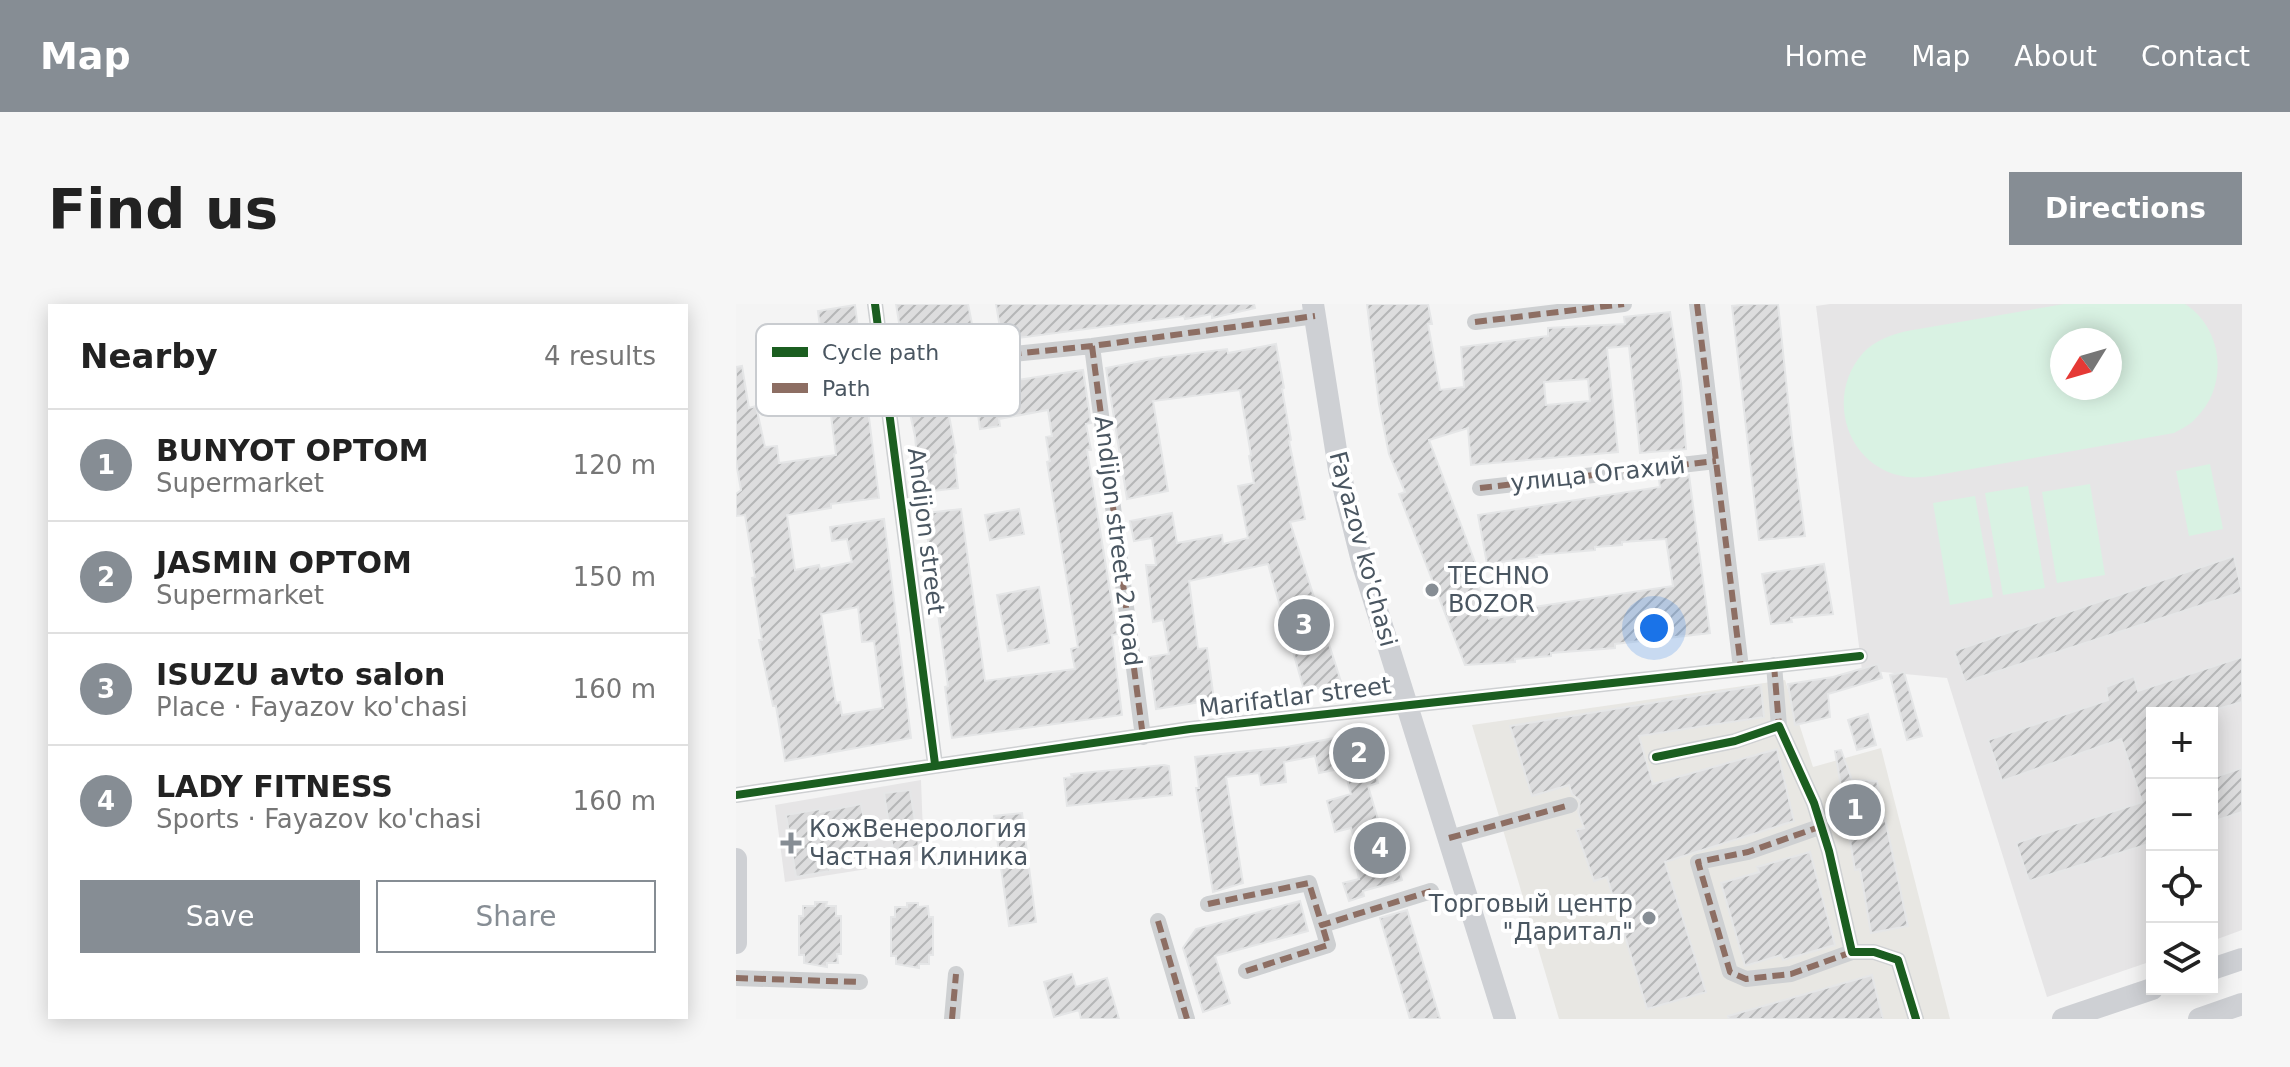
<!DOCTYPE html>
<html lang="en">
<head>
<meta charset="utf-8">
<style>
  :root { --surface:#fff; --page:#f6f6f6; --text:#222; --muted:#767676; --line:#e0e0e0; --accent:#868d94 }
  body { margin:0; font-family:"DejaVu Sans",sans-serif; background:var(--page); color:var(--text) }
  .controls { position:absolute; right:24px; bottom:24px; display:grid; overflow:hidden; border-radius:0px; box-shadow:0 4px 20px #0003 }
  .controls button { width:72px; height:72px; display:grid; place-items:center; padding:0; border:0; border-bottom:2px solid var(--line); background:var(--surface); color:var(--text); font:40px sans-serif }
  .compass { position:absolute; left:1314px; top:24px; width:72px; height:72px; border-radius:50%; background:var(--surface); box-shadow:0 4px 20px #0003; rotate:233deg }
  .you { position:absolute; left:918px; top:324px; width:28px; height:28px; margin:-20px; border:6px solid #fff; border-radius:50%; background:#1a73e8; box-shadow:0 0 0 12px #1a73e833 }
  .badge { display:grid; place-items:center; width:52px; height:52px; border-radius:50%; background:var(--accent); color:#fff; font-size:26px; font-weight:700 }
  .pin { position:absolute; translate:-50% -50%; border:4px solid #fff; box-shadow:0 2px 8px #0006 }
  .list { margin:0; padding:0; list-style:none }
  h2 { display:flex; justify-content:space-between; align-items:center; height:104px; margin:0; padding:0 32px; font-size:34px }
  h2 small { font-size:26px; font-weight:400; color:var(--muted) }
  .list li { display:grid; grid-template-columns:52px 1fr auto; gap:24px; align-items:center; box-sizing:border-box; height:112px; padding:0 32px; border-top:2px solid var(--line) }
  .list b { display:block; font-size:30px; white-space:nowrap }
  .list p { margin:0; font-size:26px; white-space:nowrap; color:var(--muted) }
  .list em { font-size:26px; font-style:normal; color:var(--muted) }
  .actions { display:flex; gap:16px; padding:24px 32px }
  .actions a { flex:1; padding:18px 0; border:2px solid var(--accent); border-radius:0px; text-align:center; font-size:28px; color:var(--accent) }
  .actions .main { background:var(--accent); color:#fff }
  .icon { flex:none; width:44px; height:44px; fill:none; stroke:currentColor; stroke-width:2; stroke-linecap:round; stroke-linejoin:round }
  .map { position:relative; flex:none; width:1506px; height:715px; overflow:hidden; border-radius:0px }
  header { display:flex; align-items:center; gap:48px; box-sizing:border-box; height:112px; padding:0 40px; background:var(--accent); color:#fff }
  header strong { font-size:38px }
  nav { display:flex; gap:44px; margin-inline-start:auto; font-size:28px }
  .intro { display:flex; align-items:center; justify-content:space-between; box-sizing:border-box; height:192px; padding:0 48px }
  h1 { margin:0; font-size:56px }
  .button { padding:20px 36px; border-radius:0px; background:var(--accent); color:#fff; font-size:28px; font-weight:700 }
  main { display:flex; gap:48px; padding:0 48px }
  aside { flex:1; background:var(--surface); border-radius:0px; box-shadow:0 4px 20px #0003 }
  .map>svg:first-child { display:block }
  .commercial { fill:#e8e7e3 }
  .education { fill:#e6e5e6; fill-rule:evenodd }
  .park { fill:#d9f2e3; fill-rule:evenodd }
  .building { fill:url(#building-hatch); stroke:#e5e6e7; stroke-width:2; fill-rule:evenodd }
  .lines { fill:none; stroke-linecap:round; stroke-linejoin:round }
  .street { stroke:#ced0d2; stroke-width:16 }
  .secondary { stroke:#ced0d4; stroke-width:22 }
  .quiet { stroke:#8d6e63; stroke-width:6; stroke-dasharray:12 6; stroke-linecap:butt }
  .cycleway-casing { stroke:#fff; stroke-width:13 }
  .cycleway { stroke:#1b5e20; stroke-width:8 }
  .poi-dot { fill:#868d94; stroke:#fff; stroke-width:3 }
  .labels { text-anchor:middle; stroke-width:8; stroke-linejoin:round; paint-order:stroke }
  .street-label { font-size:24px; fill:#4a5661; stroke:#fff }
  .poi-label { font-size:24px; fill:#4a5661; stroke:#fff; text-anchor:start }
  .key { fill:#fff; stroke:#c9ccd0; stroke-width:2 }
  .key-label { font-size:22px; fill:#4a5661 }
</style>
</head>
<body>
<header>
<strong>Map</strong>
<nav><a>Home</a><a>Map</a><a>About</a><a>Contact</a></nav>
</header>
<div class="intro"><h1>Find us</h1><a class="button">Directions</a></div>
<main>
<aside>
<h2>Nearby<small>4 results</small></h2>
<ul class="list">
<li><span class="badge">1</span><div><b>BUNYOT OPTOM</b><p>Supermarket</p></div><em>120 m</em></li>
<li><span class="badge">2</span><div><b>JASMIN OPTOM</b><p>Supermarket</p></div><em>150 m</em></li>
<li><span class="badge">3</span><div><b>ISUZU avto salon</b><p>Place · Fayazov ko'chasi</p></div><em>160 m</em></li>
<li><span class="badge">4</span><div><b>LADY FITNESS</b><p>Sports · Fayazov ko'chasi</p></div><em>160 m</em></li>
</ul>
<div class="actions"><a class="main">Save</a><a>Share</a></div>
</aside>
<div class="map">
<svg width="1506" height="715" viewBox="0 0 1506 715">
  <defs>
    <pattern id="building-hatch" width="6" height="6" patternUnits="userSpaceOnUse" patternTransform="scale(2)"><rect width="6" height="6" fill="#ddddde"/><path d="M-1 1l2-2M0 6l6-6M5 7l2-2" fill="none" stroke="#b5b6b7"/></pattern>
  </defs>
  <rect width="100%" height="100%" fill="#f4f4f4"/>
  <!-- commercial -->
  <path class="commercial" d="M1049 376 1077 463 1145 444 1214 715H823L736 421Z"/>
  <!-- education -->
  <path class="education" d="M1094 0H1506V626L1476 637V409H1416V657L1311 693 1211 374 1126 366 1080 2ZM1326 36H1374V84H1326Z
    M185 476 188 556 49 578 39 501Z"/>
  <!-- park -->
  <path class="park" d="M1328 0H1449C1488 25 1493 83 1459 115 1454 121 1445 125 1438 129L1196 172C1188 173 1179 174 1171 173 1111 165 1088 93 1127 49 1139 36 1155 31 1171 27ZM1374 36V84H1326V36Z
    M1474 160 1487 225 1453 232 1440 167Z
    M1354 180 1369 271 1321 279 1306 188Z
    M1292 182 1309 284 1267 291 1249 189Z
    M1239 192 1257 293 1214 301 1197 199Z"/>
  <!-- building -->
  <path class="building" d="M160 0H232L240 40 168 49Z
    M260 0H518L519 4 476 14V10L449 15 448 12 266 36Z
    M631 0H692L696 20H692L704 86 728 83 725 43 812 32V24L889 20 888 13 934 8 945 78 950 145 904 149 893 42 871 44 882 148 735 161 732 124 693 136 740 261 736 262 753 315 786 310 785 305 937 282 930 235 886 238V241L859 243V246L800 251 801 253 751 260 742 211 924 183 923 175 953 171 974 329 879 340V344L815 349V352L779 355V358L729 361 663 190 669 188 653 150 643 100ZM852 75 854 97 810 101 808 78Z
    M1014 0H1042L1056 134 1069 232 1023 236 996 2Z
    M119 1 143 194 95 200V204L51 211 59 266 83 261 84 265 116 258 111 235 96 237 94 223 148 215 175 434 49 457 40 402H37L23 336H26L16 274 19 273 9 211 0 212V190L5 186 0 158V63L6 62 13 104 20 102 29 143 41 142 43 159 100 151 82 7ZM122 303 126 338 138 337 147 404 106 411 104 398 100 399 85 310Z
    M540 40 548 84 546 85 555 136 553 137 569 215 554 218 606 381 568 386 532 260 453 277 462 345 471 344 478 396 420 405 413 353 433 350 427 316 417 318 410 261H420L416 234 398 237 394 217 436 209 441 239 486 231 487 240 512 234 502 182 518 179 513 152 515 151 504 86 417 97 432 187 391 195 370 64 421 54 491 45 492 49Z
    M347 66 355 119 350 120 355 146H351L381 330 376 331 386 411 216 434 209 383 212 382 190 222H192L191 209 225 205 249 377 339 365 335 345 342 343 311 158 314 157 310 133 316 132 312 106 263 115 264 122 244 125 241 103 212 106 220 149 218 150 222 184 188 188 186 176H183L179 132 169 87 224 82 223 85Z
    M283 205 288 230 254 236 249 211Z
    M1498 252 1506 288 1229 378 1218 347Z
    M1088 260 1097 310 1055 314 1056 318 1035 320 1026 270Z
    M303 283 313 339 272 347 261 291Z
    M1506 353V398L1468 409H1416V539L1293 577 1280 539 1406 498 1385 435 1266 477 1252 436 1372 396 1370 383 1398 372 1402 387Z
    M1142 360 1146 374 1092 390 1094 413 1059 421 1052 380 1097 373Z
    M1168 368 1186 432 1171 436 1154 371Z
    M1025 381 1028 413 903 432 917 480 1041 445 1058 517 929 558 970 688 911 705 871 573 858 577 840 526 848 524 842 508 844 497 836 490 833 481 796 492 774 422Z
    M1132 410 1140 441 1121 446 1112 416Z
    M630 428 642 479 632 482 643 519 648 518 666 576 627 587 628 592 613 597 607 579 623 575 621 566 627 564 615 524 599 528 591 497 615 490 608 464 583 469 579 452 548 458 550 478 525 481 523 469 490 473 507 579 477 588 460 484H463L459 453 551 443Z
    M1105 446 1116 476 1141 477 1172 622 1135 629 1124 565 1119 566 1099 447Z
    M428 461 433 462 436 491 331 502 328 474 336 473 335 470Z
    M1506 464V508L1476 518V474Z
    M174 486 183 542 157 546 148 489Z
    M125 500 134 547 92 555 94 567 60 573 50 511 84 505V508Z
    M286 509 300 618 273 622 258 512Z
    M1074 548 1099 641 1047 656 1045 651 1009 662 985 579 1023 568 1021 563Z
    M564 597 572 627 479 652 494 699 467 708 447 644 460 625Z
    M79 598H91L90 602H100V612H105V650H101L102 659H91V663L68 659V651H63V612H67V602H79Z
    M171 599H182V603L192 602 193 613H197V651H193V660H183V664L160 660V652H155V613H159V603H171Z
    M671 606 704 715H674L644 614Z
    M336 670 340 683 371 674 383 715H345L343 706 318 713 308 678Z
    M1136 671 1147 715H993L992 712Z"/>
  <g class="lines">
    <!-- street -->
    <path class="street" d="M139 0 199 460
      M961 0 1005 364
      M739 18 888 0
      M356 42 407 433
      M148 63 356 42 579 12
      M744 184 980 157
      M1038 361 1043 422
      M920 453 999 437 1043 422 1078 499 1093 547 1116 648H1138L1162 656 1180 715
      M0 491 454 425 1124 352
      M1086 522 1012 548 962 558 994 668 1010 675 1055 670 1116 648
      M713 534 834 501
      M472 600 573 579 586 621 695 587
      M422 617 451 715
      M510 667 592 641 586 621
      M0 674 124 678
      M216 715 220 670"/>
    <!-- secondary -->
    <path class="secondary" d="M577 0 603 165 627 261 769 715
      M0 555V639
      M1476 665 1506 655
      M1327 715 1416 685
      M1463 715 1506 700"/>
    <!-- quiet -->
    <path class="quiet" d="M961 0 1005 364
      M739 18 888 0
      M356 42 407 433
      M148 63 356 42 579 12
      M744 184 980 157
      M1038 361 1043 422
      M1086 522 1012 548 962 558 994 668 1010 675 1055 670 1116 648
      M713 534 834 501
      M472 600 573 579 586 621 695 587
      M422 617 451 715
      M510 667 592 641 586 621
      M0 674 124 678
      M216 715 220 670"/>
    <defs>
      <path id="cycleway" d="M139 0 199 460
        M920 453 999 437 1043 422 1078 499 1093 547 1116 648H1138L1162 656 1180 715
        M0 491 454 425 1124 352"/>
    </defs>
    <!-- cycleway casing -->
    <use href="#cycleway" class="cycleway-casing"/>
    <!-- cycleway -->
    <use href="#cycleway" class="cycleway"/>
  </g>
  <!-- markers -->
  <g class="poi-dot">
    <circle cx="696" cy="286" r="8"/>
    <path d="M51 527h8v8h8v8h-8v8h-8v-8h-8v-8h8z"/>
    <circle cx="913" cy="614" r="8"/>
  </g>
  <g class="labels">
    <!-- street labels -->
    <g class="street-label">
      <text transform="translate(862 170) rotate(-6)" y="8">улица Огахий</text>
      <text transform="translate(190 227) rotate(83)" y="8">Andijon street</text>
      <text transform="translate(382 237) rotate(83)" y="8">Andijon street 2 road</text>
      <text transform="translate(627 245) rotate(75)" y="8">Fayazov ko'chasi</text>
      <text transform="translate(559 393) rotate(-7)" y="8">Marifatlar street</text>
    </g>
    <!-- poi labels -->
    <g class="poi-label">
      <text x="712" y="280">TECHNO<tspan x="712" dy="28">BOZOR</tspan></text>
      <text x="73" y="533">КожВенерология<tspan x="73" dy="28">Частная Клиника</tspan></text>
      <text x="897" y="608" text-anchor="end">Торговый центр<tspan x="897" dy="28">"Даритал"</tspan></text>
    </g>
  </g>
  <!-- legend -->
  <rect x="20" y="20" width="264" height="92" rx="12" class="key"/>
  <rect x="36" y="43" width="36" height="10" fill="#1b5e20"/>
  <rect x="36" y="79" width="36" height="10" fill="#8d6e63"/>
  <g class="key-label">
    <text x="86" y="56">Cycle path</text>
    <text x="86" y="92">Path</text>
  </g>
</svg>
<div class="controls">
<button>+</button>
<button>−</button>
<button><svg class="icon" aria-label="locate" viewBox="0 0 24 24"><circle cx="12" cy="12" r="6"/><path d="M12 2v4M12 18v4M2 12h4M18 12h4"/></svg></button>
<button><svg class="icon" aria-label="layers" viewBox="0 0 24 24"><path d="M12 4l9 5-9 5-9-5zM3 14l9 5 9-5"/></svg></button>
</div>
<svg class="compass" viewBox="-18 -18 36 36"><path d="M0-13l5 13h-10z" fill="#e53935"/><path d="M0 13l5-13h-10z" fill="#767676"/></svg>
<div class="you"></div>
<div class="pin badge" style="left:1119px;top:506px">1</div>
<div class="pin badge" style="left:623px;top:449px">2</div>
<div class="pin badge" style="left:568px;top:321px">3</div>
<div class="pin badge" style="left:644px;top:544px">4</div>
</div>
</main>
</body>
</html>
